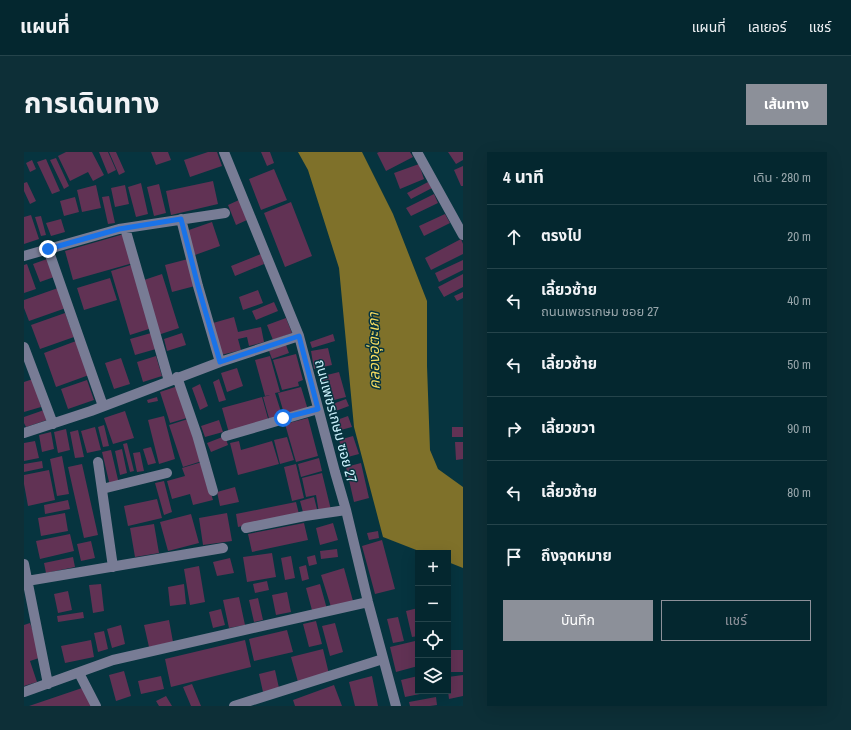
<!DOCTYPE html>
<html lang="th">
<head>
<meta charset="utf-8">
<style>
  :root { --surface:#04272f; --page:#0d2f37; --text:#f1f3f6; --muted:#97a5aa; --line:#25444b; --accent:#8c9099 }
  body { margin:0; font-family:"Archivo Narrow","Noto Sans Thai",sans-serif; background:var(--page); color:var(--text) }
  .controls { position:absolute; right:12px; bottom:12px; display:grid; overflow:hidden; border-radius:0px; box-shadow:0 4px 16px #0002 }
  .controls button { width:36px; height:36px; display:grid; place-items:center; padding:0; border:0; border-bottom:1px solid var(--line); background:var(--surface); color:var(--text); font:20px sans-serif }
  .stop { position:absolute; width:12px; height:12px; margin:-9px; border:3px solid #1a73e8; border-radius:50%; background:#fff }
  .stop.end { background:#1a73e8; border-color:#fff; box-shadow:0 1px 4px #0008 }
  .list { margin:0; padding:0; list-style:none }
  h2 { display:flex; justify-content:space-between; align-items:center; height:52px; margin:0; padding:0 16px; font-size:17px }
  h2 small { font-size:13px; font-weight:400; color:var(--muted) }
  .list li { display:grid; grid-template-columns:26px 1fr auto; gap:12px; align-items:center; box-sizing:border-box; height:64px; padding:0 16px; border-top:1px solid var(--line) }
  .list b { display:block; font-size:15px; white-space:nowrap }
  .list p { margin:0; font-size:13px; white-space:nowrap; color:var(--muted) }
  .list em { font-size:13px; font-style:normal; color:var(--muted) }
  .actions { display:flex; gap:8px; padding:12px 16px }
  .actions a { flex:1; padding:9px 0; border:1px solid var(--accent); border-radius:0px; text-align:center; font-size:14px; color:var(--accent) }
  .actions .main { background:var(--accent); color:#fff }
  .icon { flex:none; width:22px; height:22px; fill:none; stroke:currentColor; stroke-width:2; stroke-linecap:round; stroke-linejoin:round }
  .map { position:relative; flex:none; width:439px; height:554px; overflow:hidden; border-radius:0px }
  header { display:flex; align-items:center; gap:24px; box-sizing:border-box; height:56px; padding:0 20px; background:var(--surface); border-bottom:1px solid var(--line) }
  header strong { font-size:19px }
  nav { display:flex; gap:22px; margin-inline-start:auto; font-size:14px }
  .intro { display:flex; align-items:center; justify-content:space-between; box-sizing:border-box; height:96px; padding:0 24px }
  h1 { margin:0; font-size:28px }
  .button { padding:10px 18px; border-radius:0px; background:var(--accent); color:#fff; font-size:14px; font-weight:700 }
  main { display:flex; gap:24px; padding:0 24px }
  aside { flex:1; background:var(--surface); border-radius:0px; box-shadow:0 4px 16px #0002 }
  .map>svg:first-child { display:block }
  .water { fill:#7f712a }
  .building { fill:#613254 }
  .lines { fill:none; stroke-linecap:round; stroke-linejoin:round }
  .minor { stroke:#787c95; stroke-width:10 }
  .route { stroke:#1a73e8; stroke-width:5 }
  .labels { text-anchor:middle; stroke-width:3; stroke-linejoin:round; paint-order:stroke }
  .street-label { font-size:14px; fill:#ccf1fc; stroke:#06343f }
  .water-label { font-size:15px; font-style:italic; fill:#f6dd61; stroke:#06343f }
</style>
</head>
<body>
<header>
<strong>แผนที่</strong>
<nav><a>แผนที่</a><a>เลเยอร์</a><a>แชร์</a></nav>
</header>
<div class="intro"><h1>การเดินทาง</h1><a class="button">เส้นทาง</a></div>
<main>
<div class="map">
<svg width="439" height="554" viewBox="0 0 439 554">
  <rect width="100%" height="100%" fill="#06343f"/>
  <!-- water -->
  <path class="water" d="M274 0H338L369 62 403 149V214L406 298 414 317 439 335V416L424 410V401H400L359 385 330 275 315 116 284 18Z"/>
  <!-- building -->
  <path class="building" d="M42 0H68L80 23 69 29 64 20 46 29 34 4Z
    M75 0H84L92 18 84 22Z
    M85 0H92L101 20 95 23Z
    M127 0H144L147 8 132 13Z
    M184 0H193L198 14 166 25 160 8Z
    M237 0H246L250 11 243 14Z
    M355 0H386L389 5 362 19 353 1Z
    M424 0H439V8L432 12Z
    M32 6 45 34 40 37 26 8Z
    M22 7 36 39 28 42 13 10Z
    M8 8 12 17 6 20 2 11Z
    M395 12 400 27 376 37 370 21Z
    M439 14V34H437L430 18Z
    M250 17 263 48 237 58 225 27Z
    M189 29 194 52 147 63 142 39Z
    M3 30 12 49 6 52 0 39V31Z
    M404 30 408 36 387 47 383 41Z
    M117 31 124 62 112 65 104 35Z
    M135 32 142 61 130 64 123 35Z
    M72 33 77 56 58 60 53 38Z
    M101 33 105 52 91 55 87 36Z
    M410 42 414 51 387 64 382 56Z
    M85 44 91 71 84 72 78 45Z
    M51 45 55 60 40 64 36 49Z
    M215 48 223 68 212 73 204 53Z
    M267 50 288 104 261 115 240 61Z
    M421 62 426 71 400 84 395 74Z
    M7 63 15 87 0 92V65Z
    M17 64 22 83 17 84 11 65Z
    M37 67 41 80 27 84 22 71Z
    M188 70 196 94 171 103 162 79Z
    M100 82 109 111 49 128 41 99Z
    M437 87 439 92V102L407 118 401 106Z
    M237 102 240 112 211 124 207 114Z
    M23 107 30 125 16 130 9 112Z
    M164 107 171 134 148 140 141 113Z
    M439 108V118L415 130 411 121Z
    M3 112 12 137 0 141V113Z
    M110 112 128 176 106 183 87 119Z
    M138 122 155 176 134 183 117 129Z
    M439 122V135L420 145 414 135Z
    M86 126 93 148 60 158 53 136Z
    M34 136 42 156 5 169 0 156V148Z
    M234 138 239 151 219 158 215 145Z
    M439 140V146L433 149 430 144Z
    M250 150 254 159 232 168 228 159Z
    M41 161 50 185 16 197 7 173Z
    M210 165 214 180 237 175 240 190 225 194 223 185 214 187 217 198 197 203 189 171Z
    M262 166 268 181 249 188 243 173Z
    M127 181 132 197 111 203 106 187Z
    M158 181 162 193 143 199 140 187Z
    M309 182 311 189 288 196 286 190Z
    M52 189 65 223 32 235 20 201Z
    M262 193 265 201 248 207 245 199Z
    M304 196 308 213 290 217 287 199Z
    M272 202 279 228 274 230 275 234 258 238 249 208Z
    M132 204 138 224 119 230 113 210Z
    M246 204 256 240 251 241 259 266 246 270 239 245 246 243 241 244 231 208Z
    M97 206 106 232 90 237 81 211Z
    M213 216 219 234 203 240 197 221Z
    M315 220 322 245 302 250 295 225Z
    M9 227 17 255 0 260V230Z
    M195 227 202 248 195 250 189 230Z
    M63 228 70 248 44 257 37 237Z
    M176 232 184 254 176 258 168 236Z
    M154 234 163 266 146 271 136 240Z
    M277 235 284 258 261 265 254 241Z
    M133 245 134 249 124 251 123 248Z
    M238 245 245 270 205 281 198 256Z
    M322 247 325 254 309 260 306 253Z
    M20 258 23 268 2 275 0 271V265Z
    M101 259 110 286 89 292 80 266Z
    M140 264 151 307 135 312 124 268Z
    M324 264 328 275 313 279 310 269Z
    M284 266 294 304 272 310 261 272Z
    M164 267 178 309 159 315 145 273Z
    M195 268 199 280 181 285 177 274Z
    M80 273 85 294 79 295 74 275Z
    M71 275 77 298 63 301 57 279Z
    M428 275H439V285H428Z
    M42 277 46 298 34 301 30 280Z
    M54 278 60 305 51 306 46 280Z
    M27 280 30 297 18 300 15 283Z
    M201 284 204 293 187 300 183 291Z
    M329 284 335 302 320 306 315 288Z
    M263 285 270 308 256 312 250 288Z
    M11 289 15 306 0 309V291Z
    M215 289 217 298 248 289 255 312 214 323 206 291Z
    M431 290H439V307L432 308Z
    M103 291 110 319 106 320 99 292Z
    M127 295 132 311 124 313 119 297Z
    M98 297 103 321 96 323 91 299Z
    M87 298 95 332 86 334 78 300Z
    M116 300 120 319 113 320 109 301Z
    M38 304 45 342 33 344 26 307Z
    M295 306 298 319 277 325 274 312Z
    M18 309 19 316 0 320V312Z
    M178 310 189 348 169 353 166 342 148 347 143 329 161 324 158 316Z
    M337 311 345 346 330 350 322 315Z
    M58 312 74 383 60 386 44 315Z
    M272 312 280 346 268 349 260 315Z
    M25 318 31 348 4 354 0 332V323Z
    M298 321 307 358 295 361 292 343 282 345 278 326Z
    M140 329 148 360 140 363 131 331Z
    M211 335 215 350 196 354 193 340Z
    M290 345 294 361 280 364 276 349Z
    M133 347 138 366 104 374 100 354Z
    M44 348 46 357 21 362 20 353Z
    M272 350 275 362 214 375 212 362Z
    M41 361 44 379 17 384 14 366Z
    M203 361 208 389 179 393 175 366Z
    M167 362 175 391 144 399 136 370Z
    M280 371 284 388 228 400 224 382Z
    M309 371 314 388 296 393 292 376Z
    M130 372 135 401 111 405 106 376Z
    M354 379 355 386 345 388 343 381Z
    M46 382 50 399 16 407 12 389Z
    M358 388 371 437 351 442 338 394Z
    M67 389 71 406 57 409 53 392Z
    M313 397 314 405 297 407 296 399Z
    M248 401 252 425 223 430 219 405Z
    M291 403 293 412 285 414 283 405Z
    M267 404 271 426 261 428 257 406Z
    M49 405 51 415 22 421 20 411Z
    M206 406 210 421 193 424 189 410Z
    M282 413 285 427 278 429 275 415Z
    M175 414 181 450 166 453 160 417Z
    M320 416 329 449 307 455 297 423Z
    M243 429 245 438 231 441 229 432Z
    M77 432 80 459 69 461 65 433Z
    M160 432 162 452 146 454 144 435Z
    M296 432 303 457 289 462 282 436Z
    M44 439 48 458 34 461 30 442Z
    M263 440 267 460 252 463 248 443Z
    M215 445 221 473 205 476 199 448Z
    M234 446 239 468 230 470 225 448Z
    M394 456V484L388 485 382 459Z
    M197 457 201 473 189 476 185 460Z
    M59 460 60 466 34 470 33 464Z
    M374 465 380 489 369 491 363 467Z
    M145 468 149 490 125 495 120 473Z
    M292 469 298 492 285 495 279 472Z
    M6 471 18 505 6 509 13 530 0 534V473Z
    M311 471 319 500 306 504 298 474Z
    M97 473 101 492 88 496 83 477Z
    M263 478 269 500 230 509 225 487Z
    M80 479 84 497 74 500 70 481Z
    M67 488 70 505 41 511 37 494Z
    M221 488 227 515 147 535 141 507Z
    M391 489 394 500V514L372 520 366 495Z
    M299 497 305 522 274 530 267 505Z
    M424 498H439V520H424Z
    M251 518 255 536 239 540 235 522Z
    M100 519 107 544 92 549 85 523Z
    M439 523V544L425 547 424 539V525Z
    M137 524 140 537 117 542 114 529Z
    M348 524 354 554H331L325 530Z
    M394 524V539L406 540 381 545 377 528Z
    M168 532 177 554H167L159 535Z
    M310 533 318 554H271L269 548Z
    M61 535 67 554H5Z
    M142 544 148 554H135L132 549Z
    M412 545 413 553 406 554H386L385 550Z"/>
  <g class="lines">
    <!-- minor -->
    <path class="minor" d="M200 0 275 184 311 320 322 358 344 450 372 554
      M393 0 439 83
      M157 67 174 134 196 210
      M101 76 145 229
      M24 97 79 254
      M0 104 95 77 201 61
      M0 195 29 272
      M153 225 173 283 189 339
      M0 281 67 259 196 210 275 184
      M202 284 294 257
      M74 310 89 415
      M78 337 143 321
      M222 376 281 364 322 358
      M0 412 24 532
      M3 429 199 396
      M55 521 72 554
      M0 540 89 508 344 450
      M210 554 359 507"/>
  </g>
  <g class="lines">
    <!-- route -->
    <path class="route" d="M24 97 95 77 157 67 174 134 196 210 275 184 294 257 259 266"/>
  </g>
  <g class="labels">
    <!-- street labels -->
    <g class="street-label">
      <text transform="translate(312 269) rotate(75)" y="5">ถนนเพชรเกษม ซอย 27</text>
    </g>
    <!-- water labels -->
    <g class="water-label">
      <text transform="translate(350 199) rotate(-91)" y="5">คลองอุ่ตะเภา</text>
    </g>
  </g>
</svg>
<div class="controls">
<button>+</button>
<button>−</button>
<button><svg class="icon" aria-label="locate" viewBox="0 0 24 24"><circle cx="12" cy="12" r="6"/><path d="M12 2v4M12 18v4M2 12h4M18 12h4"/></svg></button>
<button><svg class="icon" aria-label="layers" viewBox="0 0 24 24"><path d="M12 4l9 5-9 5-9-5zM3 14l9 5 9-5"/></svg></button>
</div>
<div class="stop" style="left:259px;top:266px"></div>
<div class="stop end" style="left:24px;top:97px"></div>
</div>
<aside>
<h2>4 นาที<small>เดิน · 280 m</small></h2>
<ul class="list">
<li><svg class="icon" aria-label="ahead" viewBox="0 0 24 24"><path d="M12 20V5M6 11l6-6 6 6"/></svg><div><b>ตรงไป</b></div><em>20 m</em></li>
<li><svg class="icon" aria-label="left" viewBox="0 0 24 24"><path d="M17 20v-9H6M10 6l-5 5 5 5"/></svg><div><b>เลี้ยวซ้าย</b><p>ถนนเพชรเกษม ซอย 27</p></div><em>40 m</em></li>
<li><svg class="icon" aria-label="left" viewBox="0 0 24 24"><path d="M17 20v-9H6M10 6l-5 5 5 5"/></svg><div><b>เลี้ยวซ้าย</b></div><em>50 m</em></li>
<li><svg class="icon" aria-label="right" viewBox="0 0 24 24"><path d="M7 20v-9h11M14 6l5 5-5 5"/></svg><div><b>เลี้ยวขวา</b></div><em>90 m</em></li>
<li><svg class="icon" aria-label="left" viewBox="0 0 24 24"><path d="M17 20v-9H6M10 6l-5 5 5 5"/></svg><div><b>เลี้ยวซ้าย</b></div><em>80 m</em></li>
<li><svg class="icon" aria-label="arrive" viewBox="0 0 24 24"><path d="M6 21V4h12l-3 4 3 4H6"/></svg><div><b>ถึงจุดหมาย</b></div></li>
</ul>
<div class="actions"><a class="main">บันทึก</a><a>แชร์</a></div>
</aside>
</main>
</body>
</html>
